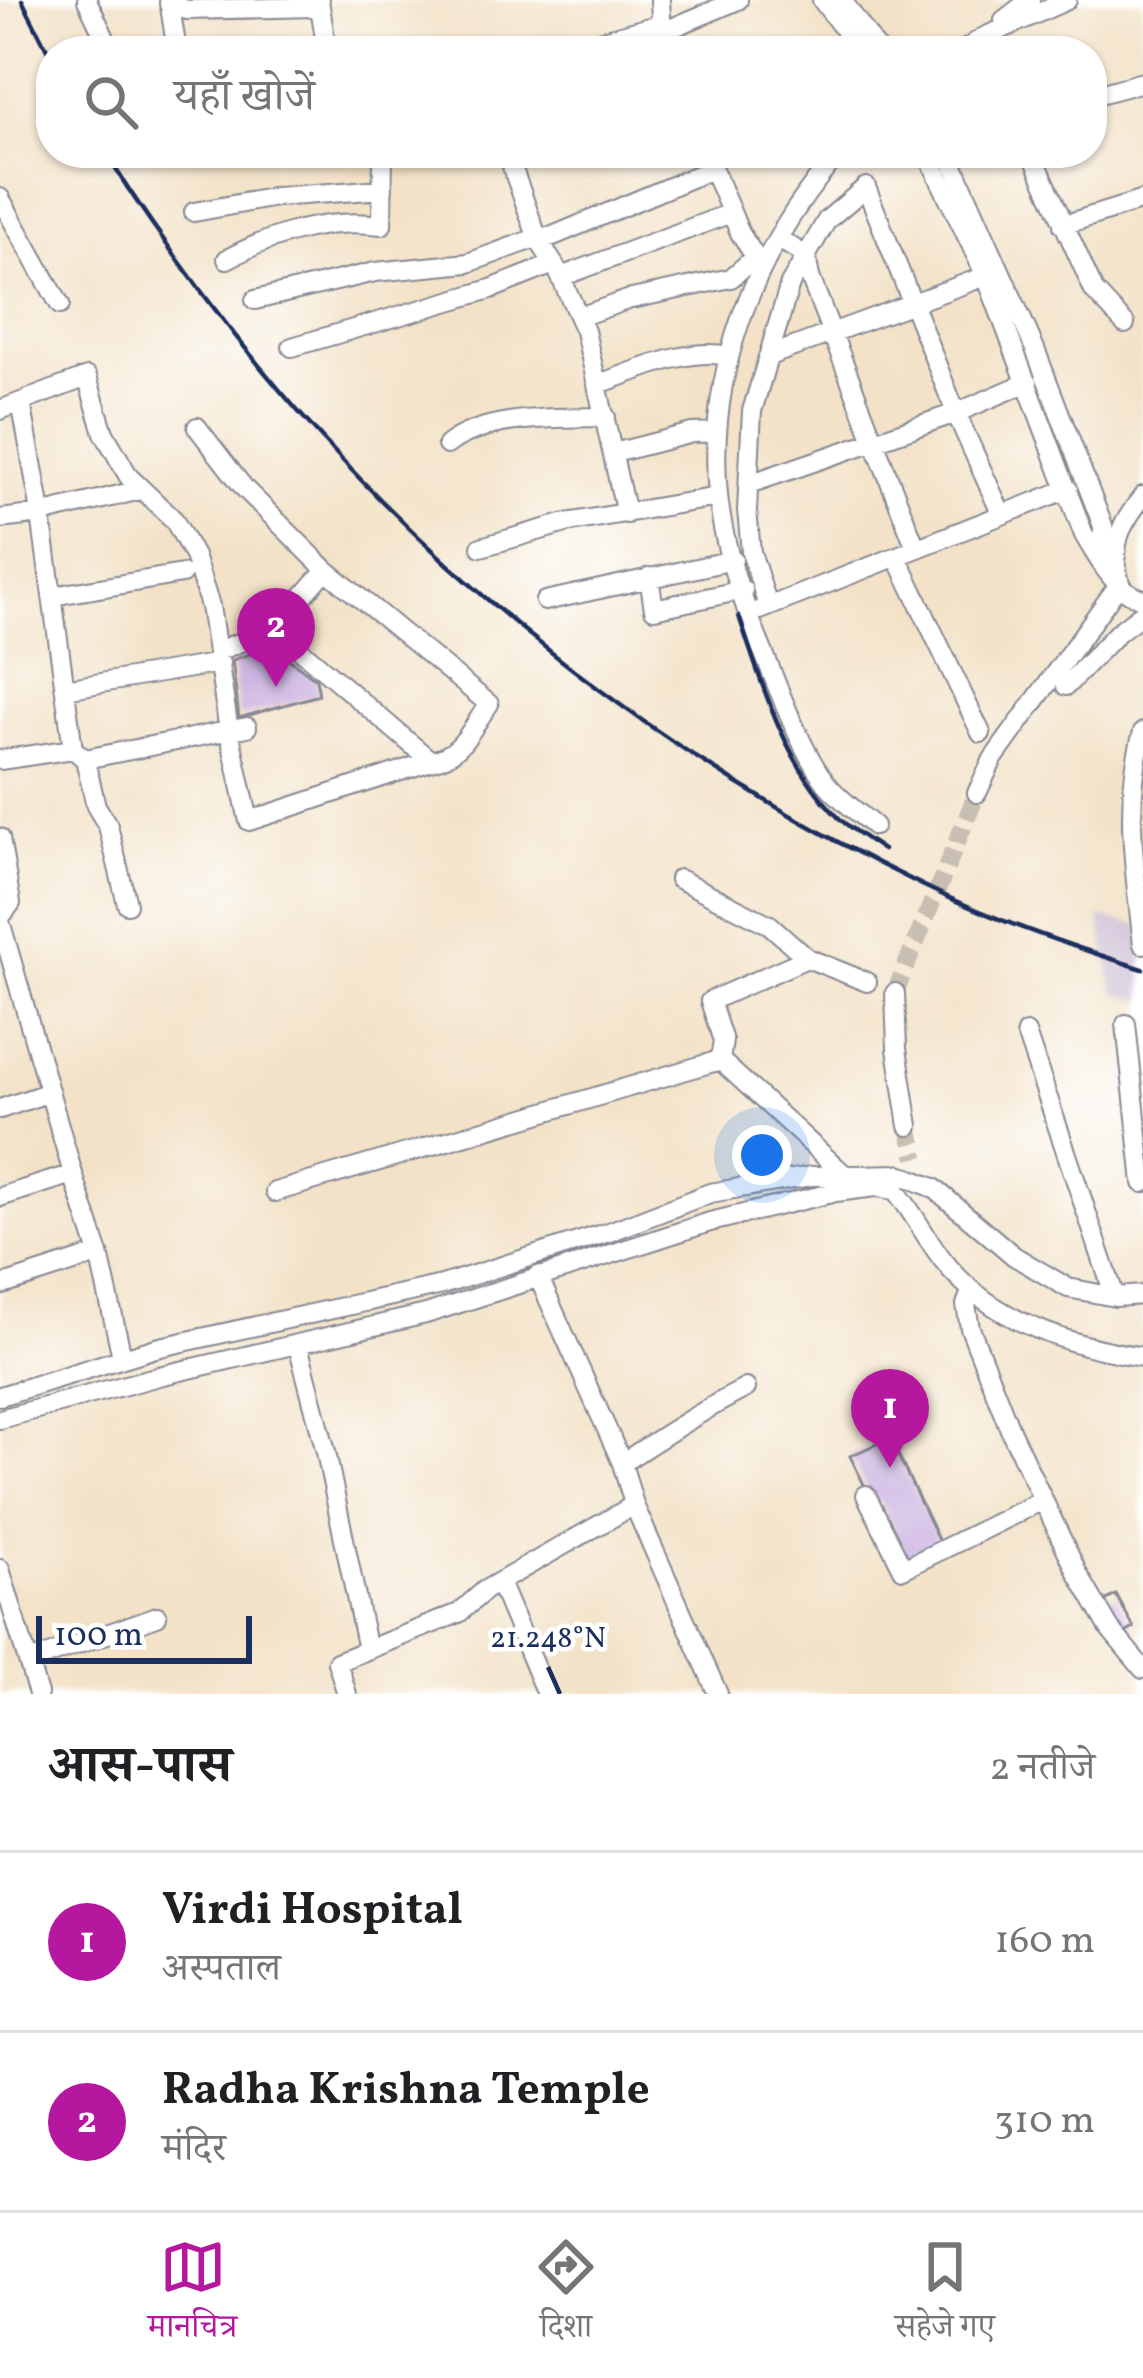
<!DOCTYPE html>
<html lang="hi">
<head>
<meta charset="utf-8">
<style>
  :root { --surface:#fff; --page:#f2f2f2; --text:#202124; --muted:#757577; --line:#e0e0e0; --accent:#b5179e }
  body { margin:0; font-family:Vollkorn,"Noto Serif Devanagari",serif; background:var(--page); color:var(--text) }
  .scale { position:absolute; left:36px; bottom:30px; width:216px; box-sizing:border-box; padding-left:12px; border:6px solid #1b2f5e; border-top:0; font-size:33px; line-height:42px; white-space:nowrap; color:#1b2f5e; -webkit-text-stroke:9px #fff; paint-order:stroke }
  .you { position:absolute; left:762px; top:1155px; width:42px; height:42px; margin:-30px; border:9px solid #fff; border-radius:50%; background:#1a73e8; box-shadow:0 0 0 18px #1a73e833 }
  .badge { display:grid; place-items:center; width:78px; height:78px; border-radius:50%; background:var(--accent); color:#fff; font-size:39px; font-weight:700 }
  .pin { position:absolute; translate:-50% -99px; filter:drop-shadow(0 3px 6px #0008) }
  .pin::after { content:''; position:absolute; top:63px; width:42px; height:36px; background:inherit; clip-path:polygon(0 0,100% 0,50% 100%) }
  .list { margin:0; padding:0; list-style:none }
  h2 { display:flex; justify-content:space-between; align-items:center; height:156px; margin:0; padding:0 48px; font-size:51px }
  h2 small { font-size:39px; font-weight:400; color:var(--muted) }
  .list li { display:grid; grid-template-columns:78px 1fr auto; gap:36px; align-items:center; box-sizing:border-box; height:180px; padding:0 48px; border-top:3px solid var(--line) }
  .list b { display:block; font-size:45px; white-space:nowrap }
  .list p { margin:0; font-size:39px; white-space:nowrap; color:var(--muted) }
  .list em { font-size:39px; font-style:normal; color:var(--muted) }
  .icon { flex:none; width:66px; height:66px; fill:none; stroke:currentColor; stroke-width:2; stroke-linecap:round; stroke-linejoin:round }
  .map { position:relative; flex:none; width:1143px; height:1694px; overflow:hidden }
  .search { position:absolute; background:var(--surface); box-shadow:0 3px 9px #0004; left:36px; right:36px; top:36px; height:132px; display:flex; align-items:center; gap:30px; box-sizing:border-box; padding:0 42px; border-radius:48px; color:var(--muted); font-size:45px }
  .sheet { height:516px; background:var(--surface) }
  nav { display:flex; justify-content:space-around; align-items:center; box-sizing:border-box; height:168px; border-top:3px solid var(--line); background:var(--surface); font-size:33px; color:var(--muted) }
  nav a { display:grid; justify-items:center; gap:6px }
  nav .on { color:var(--accent) }
  .map>svg:first-child { display:block }
  .industrial { fill:#ccbed4 }
  .building { fill:#cdb6e2 }
  .lines { fill:none; stroke-linecap:round; stroke-linejoin:round }
  .minor-tunnel { stroke:#c8beb2; stroke-width:18; stroke-dasharray:18 9; stroke-linecap:butt }
  .minor-casing { stroke:#878892; stroke-width:22 }
  .minor { stroke:#fff; stroke-width:18 }
  .rail { stroke:#1b2f5e; stroke-width:4.5 }
  .ticks { fill:none; stroke:#1b2f5e; stroke-width:4.5 }
  .ticks-label { font-size:30px; text-anchor:middle; fill:#1b2f5e; stroke:#fff; stroke-width:9; stroke-linejoin:round; paint-order:stroke }
</style>
</head>
<body>
<div class="map">
<svg width="1143" height="1694" viewBox="0 0 1143 1694">
  <rect width="100%" height="100%" fill="#fff"/>
  <filter id="ink" filterUnits="userSpaceOnUse"><feTurbulence type="fractalNoise" baseFrequency=".00833" numOctaves="2"/><feDisplacementMap in="SourceGraphic" scale="24" xChannelSelector="R" yChannelSelector="G"/><feConvolveMatrix kernelMatrix="1 2 1 2 8 2 1 2 1" color-interpolation-filters="sRGB"/></filter>
  <filter id="wash" filterUnits="userSpaceOnUse"><feTurbulence type="fractalNoise" baseFrequency=".004" numOctaves="4" result="noise"/><feDisplacementMap in="SourceGraphic" scale="48" xChannelSelector="R" yChannelSelector="G"/><feGaussianBlur stdDeviation="2.7" result="paint"/><feColorMatrix in="noise" values="0 0 0 0 0 0 0 0 0 0 0 0 0 0 0 0 0 1.4 0 .05"/><feComposite in="paint" operator="in"/></filter>
  <g filter="url(#wash)">
    <rect width="100%" height="100%" fill="#f3e2c7"/>
    <!-- industrial -->
    <path class="industrial" d="M1099 917 1143 926V1001L1114 993Z"/>
    <g id="blocks">
      <!-- building -->
      <path class="building" d="M272 647 316 679 319 695 239 718 232 660Z
        M890 1438 940 1544 907 1559 879 1500 873 1503 850 1456Z
        M1116 1595 1134 1628 1120 1636 1101 1603Z"/>
    </g>
  </g>
  <g filter="url(#ink)">
    <use href="#blocks" fill-opacity="0" stroke="#878892" stroke-width="3"/>
    <g class="lines">
      <!-- minor-tunnel -->
      <path class="minor-tunnel" d="M895 993 977 793
        M909 1126 916 1158"/>
      <defs>
        <path id="minor" d="M87 0 111 51
          M169 0 177 51
          M319 0 327 51
          M660 0 663 51
          M822 0 860 51
          M842 0 878 51
          M169 4 187 10 318 7
          M1004 20 1030 0
          M660 33 738 0
          M563 51 660 24
          M963 51 982 38 1067 0
          M1092 96 1143 82
          M507 153 538 239 558 271 585 331 626 514
          M706 153 740 233 761 266
          M839 153C757 247 706 369 718 495 723 549 746 612 767 661 781 695 804 756 827 784 840 800 859 813 874 826
          M927 153 986 276 1084 535C1098 558 1115 592 1143 599
          M948 153 1035 349 1103 526V562
          M1032 153 1094 291 1125 324
          M0 198 60 305
          M194 212 276 197 383 189
          M1063 225 1143 200
          M779 239 806 256 810 277 916 548
          M227 259C276 233 326 218 382 225L383 153
          M561 277 731 213
          M255 300 375 272 468 263 528 241 553 236 712 169
          M579 317 627 300 731 278 755 257
          M292 347 491 289 554 264
          M769 356 986 276
          M598 384C638 371 686 347 729 356
          M21 402 39 501 73 749 85 759 247 727
          M0 410 87 377 104 433 129 477 174 520 194 556 210 606 229 731 249 821 431 761 275 628 218 651
          M197 427 244 488 326 570 489 704C471 728 463 755 431 761
          M447 445C484 415 559 418 606 417
          M614 453 692 433 716 432
          M749 484 956 413 1028 382
          M0 519 41 514 140 490
          M481 547 566 523 718 497
          M897 557 981 733
          M649 577 654 609 743 590
          M52 596 182 574
          M545 601 733 560
          M768 606 751 552 747 510 752 411 790 284 827 220 866 187 956 413 1001 513
          M760 610 1068 489
          M275 628 326 570
          M1066 686 1118 632 1143 613
          M65 689 220 663
          M1143 732C1123 803 1135 872 1143 944
          M85 759 96 806 108 826 127 904
          M0 760 73 749
          M977 793 993 759 1120 583C1110 544 1119 527 1143 496
          M0 838 11 903 0 918
          M679 879 770 925 807 958 867 982
          M0 921 73 1174 0 1197
          M807 958 710 1001 723 1041 720 1060 845 1175
          M895 993 897 1049 909 1126
          M1126 1024 1143 1183
          M1026 1033 1115 1297
          M0 1109 50 1092
          M73 1174 99 1254 122 1357
          M275 1192 720 1060
          M538 1276 622 1463 634 1505 718 1694
          M0 1286 99 1254
          M971 1291 966 1305 970 1328 1011 1432 1078 1574 1110 1629 1143 1669
          M298 1345 326 1452 367 1650
          M0 1396 156 1348 442 1285 609 1232 710 1193 811 1176 899 1174 934 1188 1014 1256 1068 1288 1115 1297 1143 1295
          M0 1419 159 1376 426 1314 710 1222 836 1192 876 1187 895 1190C913 1212 926 1238 943 1260 990 1321 1069 1346 1143 1357
          M622 1463C663 1436 703 1410 746 1388
          M866 1495 903 1569 1043 1500
          M0 1569 38 1694
          M499 1582 546 1694
          M29 1662 157 1616
          M347 1694 337 1662 459 1613 485 1590 634 1505"/>
      </defs>
      <!-- minor casing -->
      <use href="#minor" class="minor-casing"/>
      <!-- minor -->
      <use href="#minor" class="minor"/>
      <!-- rail -->
      <path class="rail" d="M22 0 51 57
        M106 153C135 202 170 249 204 295 392 547 639 748 922 885 993 920 1068 945 1143 969
        M739 616C762 685 785 764 838 817 851 830 869 840 883 850"/>
    </g>
  </g>
  <!-- ticks -->
  <path class="ticks" d="M548 1667 560 1694"/>
  <g class="ticks-label">
    <text x="548" y="1647">21.248°N</text>
  </g>
</svg>
<div class="scale">100 m</div>
<div class="you"></div>
<div class="pin badge" style="left:890px;top:1468px">1</div>
<div class="pin badge" style="left:276px;top:687px">2</div>
<div class="search"><svg class="icon" aria-label="search" viewBox="0 0 24 24"><circle cx="10" cy="10" r="6"/><path d="M15 15l6 6"/></svg>यहाँ खोजें</div>
</div>
<section class="sheet">
<h2>आस-पास<small>2 नतीजे</small></h2>
<ul class="list">
<li><span class="badge">1</span><div><b>Virdi Hospital</b><p>अस्पताल</p></div><em>160 m</em></li>
<li><span class="badge">2</span><div><b>Radha Krishna Temple</b><p>मंदिर</p></div><em>310 m</em></li>
</ul>
</section>
<nav>
<a class="on"><svg class="icon" aria-label="map" viewBox="0 0 24 24"><path d="M3 6l6-2 6 2 6-2v14l-6 2-6-2-6 2zM9 4v14M15 6v14"/></svg>मानचित्र</a>
<a><svg class="icon" aria-label="directions" viewBox="0 0 24 24"><path d="M12 3l9 9-9 9-9-9zM9 14v-3h6M13 9l2 2-2 2"/></svg>दिशा</a>
<a><svg class="icon" aria-label="saved" viewBox="0 0 24 24"><path d="M7 4h10v16l-5-4-5 4z"/></svg>सहेजे गए</a>
</nav>
</body>
</html>
